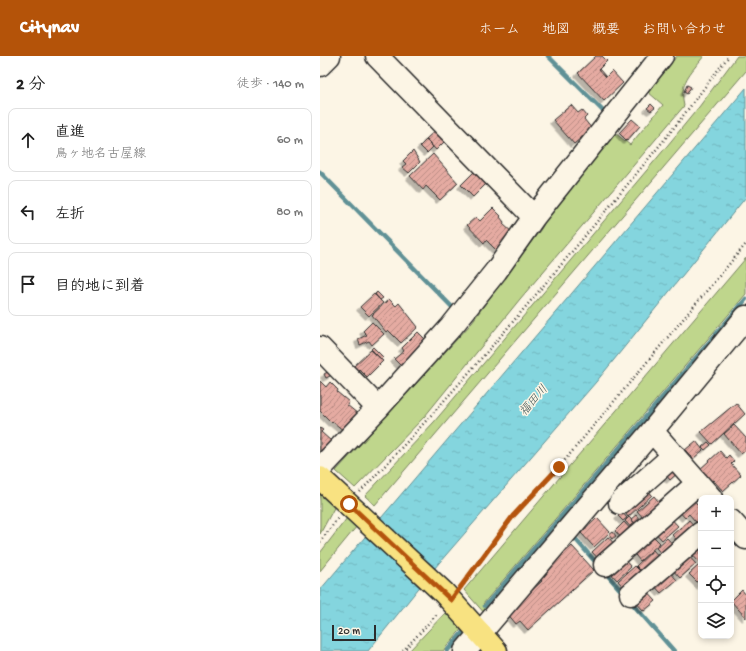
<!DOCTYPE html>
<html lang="ja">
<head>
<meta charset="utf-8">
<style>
  :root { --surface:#fff; --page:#f6f6f6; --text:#222; --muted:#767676; --line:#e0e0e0; --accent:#b45309 }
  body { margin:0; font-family:"Gochi Hand","Klee One",sans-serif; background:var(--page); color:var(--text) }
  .controls { position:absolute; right:12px; bottom:12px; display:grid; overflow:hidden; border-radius:8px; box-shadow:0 2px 6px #0003 }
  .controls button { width:36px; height:36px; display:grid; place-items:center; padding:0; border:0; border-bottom:1px solid var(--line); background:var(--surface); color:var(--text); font:20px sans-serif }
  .scale { position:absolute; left:12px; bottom:10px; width:44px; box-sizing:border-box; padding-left:4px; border:2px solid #2b2b2b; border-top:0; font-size:11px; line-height:14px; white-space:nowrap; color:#2b2b2b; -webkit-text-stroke:3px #fcf5e5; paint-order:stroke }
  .stop { position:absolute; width:12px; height:12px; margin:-9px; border:3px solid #b45309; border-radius:50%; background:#fff }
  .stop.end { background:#b45309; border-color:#fff; box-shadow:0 1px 4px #0008 }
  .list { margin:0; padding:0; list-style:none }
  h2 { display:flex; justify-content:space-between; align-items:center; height:52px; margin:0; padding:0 16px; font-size:17px }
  h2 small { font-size:13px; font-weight:400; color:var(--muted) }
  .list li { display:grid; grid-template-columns:26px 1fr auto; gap:12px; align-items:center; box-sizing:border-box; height:64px; margin:0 8px 8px; padding:0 8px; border:1px solid var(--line); border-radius:8px }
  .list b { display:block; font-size:15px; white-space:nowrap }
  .list p { margin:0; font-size:13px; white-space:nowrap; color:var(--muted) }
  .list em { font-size:13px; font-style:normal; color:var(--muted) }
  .icon { flex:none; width:22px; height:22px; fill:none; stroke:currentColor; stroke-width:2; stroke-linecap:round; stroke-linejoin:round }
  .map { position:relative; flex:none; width:426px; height:595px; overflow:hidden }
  header { display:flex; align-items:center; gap:24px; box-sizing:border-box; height:56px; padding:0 20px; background:var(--accent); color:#fff }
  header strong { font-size:19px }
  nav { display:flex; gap:22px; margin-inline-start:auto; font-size:14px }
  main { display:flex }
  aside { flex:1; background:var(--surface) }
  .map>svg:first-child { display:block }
  .grass { fill:#bfd68c; stroke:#75805c }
  .water { fill:url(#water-ripples); stroke:#609196 }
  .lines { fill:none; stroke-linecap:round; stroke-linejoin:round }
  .stream { stroke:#609196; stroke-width:4.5 }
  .building { fill:url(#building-hatch); stroke:#2b2b2b; filter:url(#shadow) }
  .minor-casing { stroke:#2b2b2b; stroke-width:25 }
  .major-casing { stroke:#2b2b2b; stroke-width:25 }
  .path { stroke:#2b2b2b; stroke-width:2.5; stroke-dasharray:1 3; stroke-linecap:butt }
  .minor { stroke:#fcf5e5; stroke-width:22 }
  .major { stroke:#f8e281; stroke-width:22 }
  .route { stroke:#b45309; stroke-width:5 }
  .labels { text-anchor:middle; stroke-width:3; stroke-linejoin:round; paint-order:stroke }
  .water-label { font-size:12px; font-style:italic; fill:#415658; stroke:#fcf5e5 }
</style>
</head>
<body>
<header>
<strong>Citynav</strong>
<nav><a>ホーム</a><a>地図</a><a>概要</a><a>お問い合わせ</a></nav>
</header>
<main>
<aside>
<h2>2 分<small>徒歩 · 140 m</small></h2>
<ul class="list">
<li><svg class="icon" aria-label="ahead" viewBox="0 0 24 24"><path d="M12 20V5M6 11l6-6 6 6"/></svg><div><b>直進</b><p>鳥ヶ地名古屋線</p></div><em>60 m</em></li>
<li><svg class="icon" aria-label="left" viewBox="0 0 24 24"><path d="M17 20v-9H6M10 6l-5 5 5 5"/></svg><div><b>左折</b></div><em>80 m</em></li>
<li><svg class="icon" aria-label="arrive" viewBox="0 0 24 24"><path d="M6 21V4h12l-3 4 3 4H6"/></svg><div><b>目的地に到着</b></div></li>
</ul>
</aside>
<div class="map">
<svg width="426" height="595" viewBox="0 0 426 595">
  <defs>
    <pattern id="water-ripples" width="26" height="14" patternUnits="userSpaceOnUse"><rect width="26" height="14" fill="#84d5de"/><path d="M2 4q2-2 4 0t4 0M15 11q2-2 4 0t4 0" fill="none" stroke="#72b7bf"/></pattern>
    <pattern id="building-hatch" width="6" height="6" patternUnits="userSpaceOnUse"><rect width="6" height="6" fill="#e5aba2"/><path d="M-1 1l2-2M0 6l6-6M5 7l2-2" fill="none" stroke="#ba8b84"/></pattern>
    <filter id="shadow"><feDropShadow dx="-3.5" dy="3.5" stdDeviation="0" flood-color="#0004"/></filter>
  </defs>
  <rect width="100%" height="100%" fill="#fcf5e5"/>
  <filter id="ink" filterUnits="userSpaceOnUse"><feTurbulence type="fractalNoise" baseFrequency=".025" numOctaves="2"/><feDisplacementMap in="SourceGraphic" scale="8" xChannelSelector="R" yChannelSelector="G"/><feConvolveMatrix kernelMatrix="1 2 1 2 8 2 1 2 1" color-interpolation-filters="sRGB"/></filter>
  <g filter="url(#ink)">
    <!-- grass -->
    <path class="grass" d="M357 0H384C370 18 359 26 364 50L200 243 105 360 35 432 16 415 149 270 221 173 228 160 295 77 310 89 343 49 328 36Z
      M417 0H426V15L55 449 45 440 114 366 338 101 379 51Z
      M426 202V238L163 548 169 554 166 559 144 534Z
      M0 435 15 450 0 478Z
      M27 462 37 470 0 515V497Z
      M126 556 144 570 123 595H89Z"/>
    <!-- water -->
    <path class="water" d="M426 32V141L276 326 119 507 48 595H0V534Z"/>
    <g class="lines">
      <!-- stream -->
      <path class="stream" d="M228 0 284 56
        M0 116 135 254
        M252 479 279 510
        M284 515 304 538
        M310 545 354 595
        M165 550 426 243
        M127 595 144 575"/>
    </g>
    <!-- building -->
    <path class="building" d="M276 0H282L287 5 279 13 286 21 292 15 303 27 284 45 258 17Z
      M367 29 371 31 367 38 364 36Z
      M331 48 335 52 331 55 327 52Z
      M251 49 258 57 262 54 267 60 264 63 272 73 254 88 233 64Z
      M312 63 320 70 307 85 299 77Z
      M118 72 128 82 116 94 106 83Z
      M106 84 113 91 107 97 100 90Z
      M93 95 100 106 89 117 82 111 86 108 83 105Z
      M113 98 138 127 120 144 106 130 103 134 90 120Z
      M157 113 169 125 153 141 141 129Z
      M173 152 181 160 180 161 184 166 183 168 193 177 176 194 166 184 164 187 147 169 156 161 160 165Z
      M57 236 63 242 60 244 55 238Z
      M54 238 63 247 49 260 40 251Z
      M69 243 76 250 79 247 98 271 81 287 68 274 66 276 52 259Z
      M52 266 64 278 52 289 49 285 40 289 38 283 47 279 43 275Z
      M98 276 108 286 82 311 74 303 84 295 82 292Z
      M53 291 63 301 61 303 51 293Z
      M51 294 63 305 47 321 39 313 36 316 32 312Z
      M9 315 12 319 6 322 4 318Z
      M0 325 6 331 10 326 18 334 17 336 29 346 27 349 38 358 24 375 13 366 12 367 0 355Z
      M416 347 425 358 392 388 381 376Z
      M414 369 426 382V394L421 398 404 378Z
      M0 372 3 374 1 376 11 385 0 398Z
      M376 385 383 394 373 403 365 394Z
      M388 386 391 389 385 394 382 391Z
      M400 395 406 402 409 399 414 405 411 408 421 419 403 435 393 424 390 427 379 414Z
      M355 410 360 415 350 424 346 419Z
      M325 430 332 439 308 461 301 451Z
      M334 440 343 451 327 466 317 455Z
      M372 442 378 449 381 446V472L369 458 365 462 358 454Z
      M302 456 307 462 303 465 298 460Z
      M316 459 320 464 319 472 311 463Z
      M348 459 358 470 342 484 332 473Z
      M309 461 319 472 315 476 305 465Z
      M277 462 290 476 274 491 261 477Z
      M369 464 375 471 362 490 352 479Z
      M304 466 313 476 304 485 295 475Z
      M293 476 296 480 292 483 289 479Z
      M330 477 340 487 320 505 311 494Z
      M288 481 298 492 282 507 272 496Z
      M347 482 356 492 345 502 336 492Z
      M381 484V504L379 506 370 496Z
      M252 490 274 514 208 574 200 565 196 568 187 557 222 525 218 520Z
      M333 494 339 501 326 520 316 510Z
      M367 498 376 508 360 522 351 512Z
      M301 500 311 511 297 524 287 513Z
      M380 508 381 510V530L369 518Z
      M315 510 321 516 308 536 298 525Z
      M347 513 357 524 341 537 332 527Z
      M325 533 336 545 324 555 313 543Z
      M422 534 426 539V562L411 545Z"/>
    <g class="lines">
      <defs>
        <path id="minor" d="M57 0 214 161
          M0 9 9 0
          M0 292 58 352
          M332 375 391 442
          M0 413 58 352 131 271 176 215 214 161 342 0
          M300 447 354 399
          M411 465 426 482
          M285 509 378 427
          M311 538 381 477
          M145 595 332 375 426 261"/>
        <path id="major" d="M0 422 124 537 176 595"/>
      </defs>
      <!-- minor casing -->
      <use href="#minor" class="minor-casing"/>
      <!-- major casing -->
      <use href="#major" class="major-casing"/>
      <!-- path -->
      <path class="path" d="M40 436C144 327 240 211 335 95 361 64 384 31 409 0
        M0 486 18 462
        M141 531 193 460 239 411 426 188
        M83 595 118 557"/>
      <!-- minor -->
      <use href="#minor" class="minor"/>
      <!-- major -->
      <use href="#major" class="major"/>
    </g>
  </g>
  <g class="lines" filter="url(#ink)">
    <!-- route -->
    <path class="route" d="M29 448 131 544 193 460 239 411"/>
  </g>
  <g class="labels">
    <!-- water labels -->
    <g class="water-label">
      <text transform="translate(213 344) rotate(-49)" y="4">福田川</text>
    </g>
  </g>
</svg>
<div class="controls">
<button>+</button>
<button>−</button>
<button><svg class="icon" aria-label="locate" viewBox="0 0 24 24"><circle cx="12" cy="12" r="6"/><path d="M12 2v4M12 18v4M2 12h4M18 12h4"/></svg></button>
<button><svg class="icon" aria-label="layers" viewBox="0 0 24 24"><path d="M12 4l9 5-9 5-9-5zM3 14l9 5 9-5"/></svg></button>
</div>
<div class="scale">20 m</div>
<div class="stop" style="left:29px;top:448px"></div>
<div class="stop end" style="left:239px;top:411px"></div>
</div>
</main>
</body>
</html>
